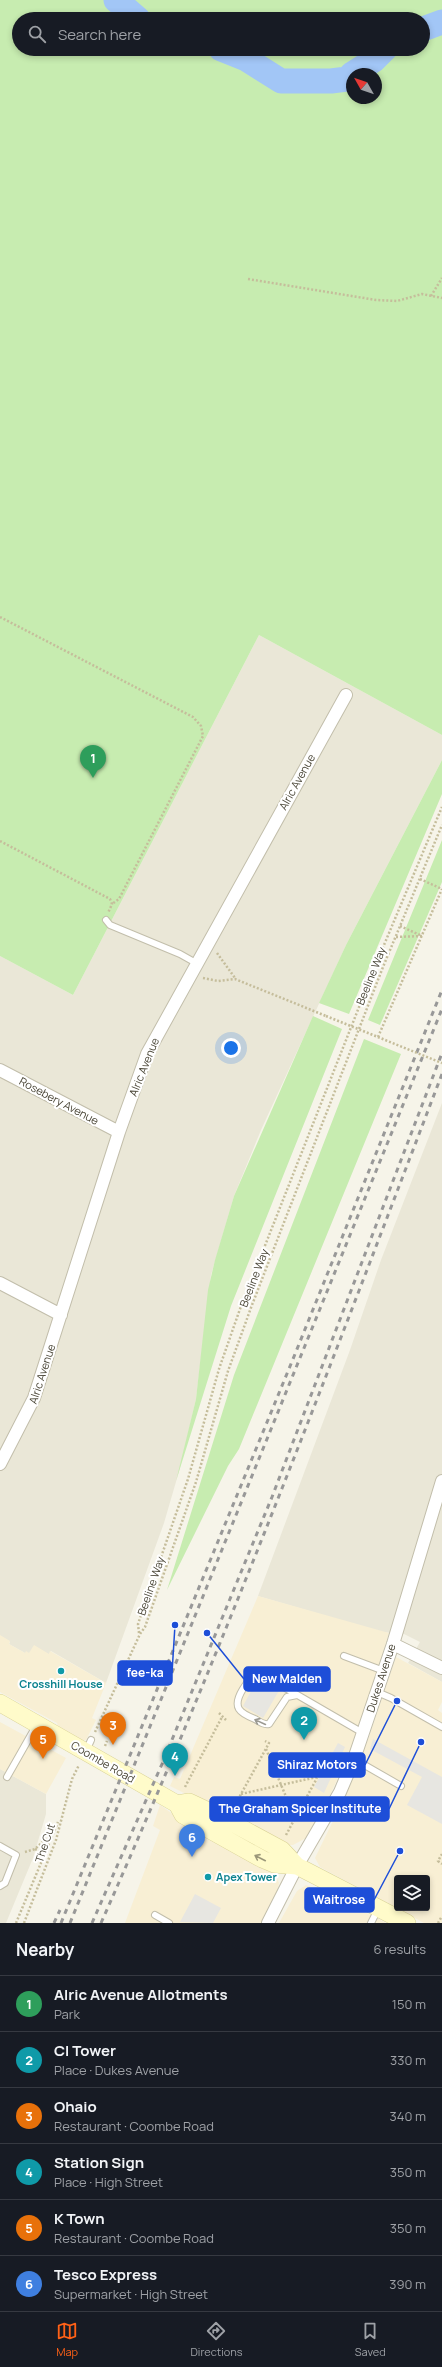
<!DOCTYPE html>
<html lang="en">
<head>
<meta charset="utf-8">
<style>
  :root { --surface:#171b24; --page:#242831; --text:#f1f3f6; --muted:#9ea1a6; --line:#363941; --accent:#ff6117 }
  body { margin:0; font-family:Manrope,sans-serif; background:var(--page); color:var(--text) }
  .controls { position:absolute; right:12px; bottom:12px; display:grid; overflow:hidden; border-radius:4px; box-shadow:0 2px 6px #0003 }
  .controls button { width:36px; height:36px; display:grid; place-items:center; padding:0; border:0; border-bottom:1px solid var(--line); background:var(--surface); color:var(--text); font:20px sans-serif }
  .compass { position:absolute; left:346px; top:68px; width:36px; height:36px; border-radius:50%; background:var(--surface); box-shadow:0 2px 6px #0003; rotate:310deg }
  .you { position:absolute; left:231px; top:1048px; width:14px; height:14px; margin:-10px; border:3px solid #fff; border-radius:50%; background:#1a73e8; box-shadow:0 0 0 6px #1a73e833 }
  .badge { display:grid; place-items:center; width:26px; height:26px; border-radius:50%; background:var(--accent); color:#fff; font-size:13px; font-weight:700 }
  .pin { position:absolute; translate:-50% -33px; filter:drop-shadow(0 1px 2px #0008) }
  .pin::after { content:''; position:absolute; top:21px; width:14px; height:12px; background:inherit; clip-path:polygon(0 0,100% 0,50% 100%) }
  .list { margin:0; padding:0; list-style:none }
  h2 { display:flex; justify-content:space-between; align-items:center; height:52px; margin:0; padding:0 16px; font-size:17px }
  h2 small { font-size:13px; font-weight:400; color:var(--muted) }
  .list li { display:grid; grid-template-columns:26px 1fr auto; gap:12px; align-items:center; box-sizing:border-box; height:56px; padding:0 16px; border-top:1px solid var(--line) }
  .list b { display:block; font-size:15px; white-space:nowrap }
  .list p { margin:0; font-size:13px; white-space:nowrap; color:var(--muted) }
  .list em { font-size:13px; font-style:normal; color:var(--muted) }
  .icon { flex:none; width:22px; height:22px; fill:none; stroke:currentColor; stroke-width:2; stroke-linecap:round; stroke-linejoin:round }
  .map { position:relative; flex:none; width:442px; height:1923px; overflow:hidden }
  .search { position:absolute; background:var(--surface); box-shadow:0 2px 6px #0003; left:12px; right:12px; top:12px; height:44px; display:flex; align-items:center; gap:10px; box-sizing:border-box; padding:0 14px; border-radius:22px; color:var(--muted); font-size:15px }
  .sheet { height:388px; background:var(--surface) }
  nav { display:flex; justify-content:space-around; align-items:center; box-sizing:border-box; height:56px; border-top:1px solid var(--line); background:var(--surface); font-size:11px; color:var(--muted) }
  nav a { display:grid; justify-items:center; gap:2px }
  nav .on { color:var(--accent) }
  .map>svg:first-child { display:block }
  .residential { fill:#eae7d7 }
  .commercial { fill:#f8efd4; fill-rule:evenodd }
  .green { fill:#c7ecb0; fill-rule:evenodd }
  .parking { fill:#e7e6e1 }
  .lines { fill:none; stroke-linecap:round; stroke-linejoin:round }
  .river { stroke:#a2c6f6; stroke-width:25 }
  .lane-casing { stroke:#c2beab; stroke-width:8 }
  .street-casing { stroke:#c2beab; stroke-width:14 }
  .secondary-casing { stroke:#d9d296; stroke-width:18 }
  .path { stroke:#c5bd9b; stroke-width:2.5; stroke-dasharray:2 2; stroke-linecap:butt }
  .lane { stroke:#fff; stroke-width:6 }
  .street { stroke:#fff; stroke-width:12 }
  .secondary { stroke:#fffbca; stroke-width:17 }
  .rail { stroke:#989898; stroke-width:3; stroke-dasharray:5 5; stroke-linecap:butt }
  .path-bridge { stroke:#c5bd9b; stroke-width:2.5; stroke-dasharray:2 2; stroke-linecap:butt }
  .oneway { stroke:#9b9991 }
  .oneway2 { stroke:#9b9779 }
  .culture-dot { fill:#0f9aa8; stroke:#fff; stroke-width:1.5 }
  .labels { text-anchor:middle; stroke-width:4; stroke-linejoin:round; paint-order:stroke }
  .street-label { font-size:11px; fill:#4a4637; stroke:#fff }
  .culture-label { font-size:11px; font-weight:bold; fill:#0d838f; stroke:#fff }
  .leader { fill:none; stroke:#1d4ed8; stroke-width:1.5 }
  .callout-dot { fill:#1d4ed8; stroke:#fff; stroke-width:1.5 }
  .callout { fill:#1d4ed8; stroke:#1d4ed8; stroke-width:1.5 }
  .callout-label { font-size:12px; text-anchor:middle; font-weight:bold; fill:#fff }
</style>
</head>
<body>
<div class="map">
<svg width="442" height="1923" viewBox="0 0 442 1923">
  <rect width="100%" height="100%" fill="#f6f4e9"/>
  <!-- residential -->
  <path class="residential" d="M259 635 442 735V760L346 945 261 1130 234 1196 211 1275 196 1399 180 1468 164 1523 106 1683 51 1651 49 1654 25 1653 9 1644 10 1642 0 1639V956L73 995Z
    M442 1103V1682L408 1663 420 1642 404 1634 381 1632 258 1596 350 1350 381 1260Z
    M0 1769 46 1794V1814L33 1858 6 1923H0Z"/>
  <!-- commercial -->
  <path class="commercial" d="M258 1596 389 1633 353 1745 331 1793 306 1838 293 1845H288L170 1786 174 1777 180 1779Z
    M0 1635 10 1641 9 1644 25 1653 26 1651 29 1653 34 1645 49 1654 50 1651 106 1683 92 1718 96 1720 86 1740H80L59 1729 57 1723 0 1692Z
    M396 1657 442 1682V1702L438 1710 442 1713V1923H424L320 1867 315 1858 349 1788 369 1737ZM397 1878H427V1908H397Z
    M0 1722 66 1758 46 1794 0 1769Z
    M160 1805 207 1838 275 1874 279 1883 278 1889 263 1923H125L160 1830 153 1826Z
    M306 1885 332 1895 386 1923H279L297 1891Z"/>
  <!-- green -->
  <path class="green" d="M0 0H442V735L259 635 73 995 0 956ZM19 19H423V49H19ZM352 74H376V98H352Z
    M442 760V794L349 1014 319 1003 346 945Z
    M442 840V882L380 1025 368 1020Z
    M313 1016 342 1029 231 1306 176 1481 196 1399 208 1290 215 1260 234 1196Z
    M364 1039 401 1054 239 1449 228 1466 167 1590 234 1375Z"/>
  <!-- parking -->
  <path class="parking" d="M256 1682 265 1687 268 1682 280 1689 263 1718 243 1706Z
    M373 1739 442 1777V1824L407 1805 422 1777 370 1749Z
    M338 1743 345 1747 324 1793 314 1787Z
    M195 1894 221 1908 213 1923 180 1922Z"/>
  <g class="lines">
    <!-- river -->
    <path class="river" d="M116 0 138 19
      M423 29 442 22
      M221 49 246 59 281 81H331L347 79 352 74
      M352 74 374 60 385 49"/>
    <defs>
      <path id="lane" d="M106 920 110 925 180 954 196 963
        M344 1656 384 1671
        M377 1692 391 1698 442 1727
        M297 1695 287 1697 269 1724C264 1725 260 1722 255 1719 250 1717 242 1714 239 1709 233 1699 249 1678 257 1674L263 1675 363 1733
        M86 1751 91 1740
        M354 1759 401 1786
        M7 1777 36 1726
        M0 1846 16 1855 5 1883 0 1886
        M155 1915 169 1923
        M371 1923 378 1909"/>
      <path id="street" d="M0 1070 119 1132
        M0 1283 61 1315
        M0 1464 34 1398 119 1132 147 1054 346 695
        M393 1644 442 1668
        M268 1923 297 1866 340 1792 354 1759 393 1644 442 1481"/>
      <path id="secondary" d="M0 1703 177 1804 183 1815 262 1859 274 1864 297 1866
        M177 1804 189 1802 223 1818 282 1850 297 1866 407 1923"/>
    </defs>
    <!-- lane casing -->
    <use href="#lane" class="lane-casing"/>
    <!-- street casing -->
    <use href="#street" class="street-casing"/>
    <!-- secondary casing -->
    <use href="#secondary" class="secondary-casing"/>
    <!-- path -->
    <path class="path" d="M248 279 376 300 397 301 422 294 442 298
      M431 296 442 278
      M0 617 193 717 201 726 203 736 119 899 112 904
      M0 841 110 899 112 904 108 913
      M420 879 442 889
      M400 926 420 935
      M396 937 422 936
      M217 953 235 978
      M203 978 218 981 235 979 326 1016
      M378 1037 442 889
      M139 1633 138 1624 188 1479 219 1369 240 1309 376 964 442 807
      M219 1713 226 1720
      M95 1732 140 1634 145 1627 196 1482 228 1371 252 1305 383 967 442 825
      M105 1746 107 1741
      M266 1749 295 1818
      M185 1787 222 1717
      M241 1794 317 1777
      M234 1807 269 1743 265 1741
      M286 1835 317 1778
      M35 1849 44 1853
      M25 1852 35 1849 53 1832
      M442 1854 438 1861 442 1864
      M16 1923 58 1822
      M24 1923 56 1840 72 1779 79 1765
      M438 1923 442 1916"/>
    <!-- lane -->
    <use href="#lane" class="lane"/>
    <!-- street -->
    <use href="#street" class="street"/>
    <!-- secondary -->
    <use href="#secondary" class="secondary"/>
    <!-- rail -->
    <path class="rail" d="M54 1923 60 1910
      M61 1923 293 1359 442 990
      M70 1923 442 1009
      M92 1923 162 1764 272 1497 442 1053
      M101 1923C225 1644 333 1359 442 1074"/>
    <!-- path-bridge -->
    <path class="path-bridge" d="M326 1016 442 1063"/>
  </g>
  <!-- one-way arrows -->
  <defs><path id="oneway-shaft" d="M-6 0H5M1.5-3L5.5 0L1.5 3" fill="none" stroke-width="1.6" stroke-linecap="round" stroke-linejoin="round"/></defs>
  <use class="oneway" href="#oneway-shaft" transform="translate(260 1722) rotate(-155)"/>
  <use class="oneway2" href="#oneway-shaft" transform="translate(260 1858) rotate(-153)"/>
  <!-- markers -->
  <g class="culture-dot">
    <circle cx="61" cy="1671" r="4"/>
    <circle cx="208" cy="1877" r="4"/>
  </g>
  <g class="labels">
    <!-- street labels -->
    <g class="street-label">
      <text transform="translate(297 782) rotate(-61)" y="4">Alric Avenue</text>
      <text transform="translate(371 976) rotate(-68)" y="4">Beeline Way</text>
      <text transform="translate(144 1067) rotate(-68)" y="4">Alric Avenue</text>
      <text transform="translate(59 1101) rotate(28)" y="4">Rosebery Avenue</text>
      <text transform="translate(254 1278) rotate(-69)" y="4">Beeline Way</text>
      <text transform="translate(42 1374) rotate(-72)" y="4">Alric Avenue</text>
      <text transform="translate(151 1586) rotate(-71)" y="4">Beeline Way</text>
      <text transform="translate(381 1678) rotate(-72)" y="4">Dukes Avenue</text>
      <text transform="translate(103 1762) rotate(30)" y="4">Coombe Road</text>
      <text transform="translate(45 1843) rotate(-72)" y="4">The Cut</text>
    </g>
    <!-- culture labels -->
    <g class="culture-label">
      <text x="61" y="1688">Crosshill House</text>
      <text x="216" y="1881" text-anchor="start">Apex Tower</text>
    </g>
  </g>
  <!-- callouts -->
  <path class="leader" d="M175 1625L172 1673M207 1633L244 1679M397 1701L365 1765M421 1742L389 1809M400 1851L374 1900"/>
  <g class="callout-dot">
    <circle cx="175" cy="1625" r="4"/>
    <circle cx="207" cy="1633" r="4"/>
    <circle cx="397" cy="1701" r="4"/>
    <circle cx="421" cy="1742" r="4"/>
    <circle cx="400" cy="1851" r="4"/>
  </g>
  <g class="callout">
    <rect x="118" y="1661" width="54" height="24" rx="4"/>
    <rect x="244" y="1667" width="86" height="24" rx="4"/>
    <rect x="269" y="1753" width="96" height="24" rx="4"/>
    <rect x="210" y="1797" width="179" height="24" rx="4"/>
    <rect x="305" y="1888" width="69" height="24" rx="4"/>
  </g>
  <g class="callout-label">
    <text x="145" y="1677">fee-ka</text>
    <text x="287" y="1683">New Malden</text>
    <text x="317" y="1769">Shiraz Motors</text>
    <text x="300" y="1813">The Graham Spicer Institute</text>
    <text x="339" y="1904">Waitrose</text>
  </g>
</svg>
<div class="controls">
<button><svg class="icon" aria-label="layers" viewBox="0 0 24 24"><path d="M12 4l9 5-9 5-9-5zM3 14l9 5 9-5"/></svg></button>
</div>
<svg class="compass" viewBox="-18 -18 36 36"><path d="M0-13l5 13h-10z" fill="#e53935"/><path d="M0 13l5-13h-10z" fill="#9ea1a6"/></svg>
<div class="you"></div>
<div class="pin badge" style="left:93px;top:778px;background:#2e9e5b">1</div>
<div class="pin badge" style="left:304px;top:1740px;background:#0f9aa8">2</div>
<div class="pin badge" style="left:113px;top:1745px;background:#e8710a">3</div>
<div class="pin badge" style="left:175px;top:1776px;background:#0f9aa8">4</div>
<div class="pin badge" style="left:43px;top:1759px;background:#e8710a">5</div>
<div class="pin badge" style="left:192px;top:1857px;background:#3f7fe0">6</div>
<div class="search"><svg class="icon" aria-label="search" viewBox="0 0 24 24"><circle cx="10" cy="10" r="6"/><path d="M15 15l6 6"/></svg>Search here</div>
</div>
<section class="sheet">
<h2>Nearby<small>6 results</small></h2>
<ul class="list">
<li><span class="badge" style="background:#2e9e5b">1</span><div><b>Alric Avenue Allotments</b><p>Park</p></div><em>150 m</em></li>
<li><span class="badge" style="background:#0f9aa8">2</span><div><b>CI Tower</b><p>Place · Dukes Avenue</p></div><em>330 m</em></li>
<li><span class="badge" style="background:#e8710a">3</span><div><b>Ohaio</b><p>Restaurant · Coombe Road</p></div><em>340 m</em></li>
<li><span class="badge" style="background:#0f9aa8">4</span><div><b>Station Sign</b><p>Place · High Street</p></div><em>350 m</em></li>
<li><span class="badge" style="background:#e8710a">5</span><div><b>K Town</b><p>Restaurant · Coombe Road</p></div><em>350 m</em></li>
<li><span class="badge" style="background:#3f7fe0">6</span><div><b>Tesco Express</b><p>Supermarket · High Street</p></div><em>390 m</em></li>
</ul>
</section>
<nav>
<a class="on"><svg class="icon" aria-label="map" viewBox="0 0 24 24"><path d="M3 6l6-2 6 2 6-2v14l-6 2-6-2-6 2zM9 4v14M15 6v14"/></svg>Map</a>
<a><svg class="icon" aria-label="directions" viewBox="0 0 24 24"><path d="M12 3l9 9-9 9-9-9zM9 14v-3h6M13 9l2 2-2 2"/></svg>Directions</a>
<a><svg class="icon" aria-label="saved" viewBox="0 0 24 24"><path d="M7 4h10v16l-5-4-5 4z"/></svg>Saved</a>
</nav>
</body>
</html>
